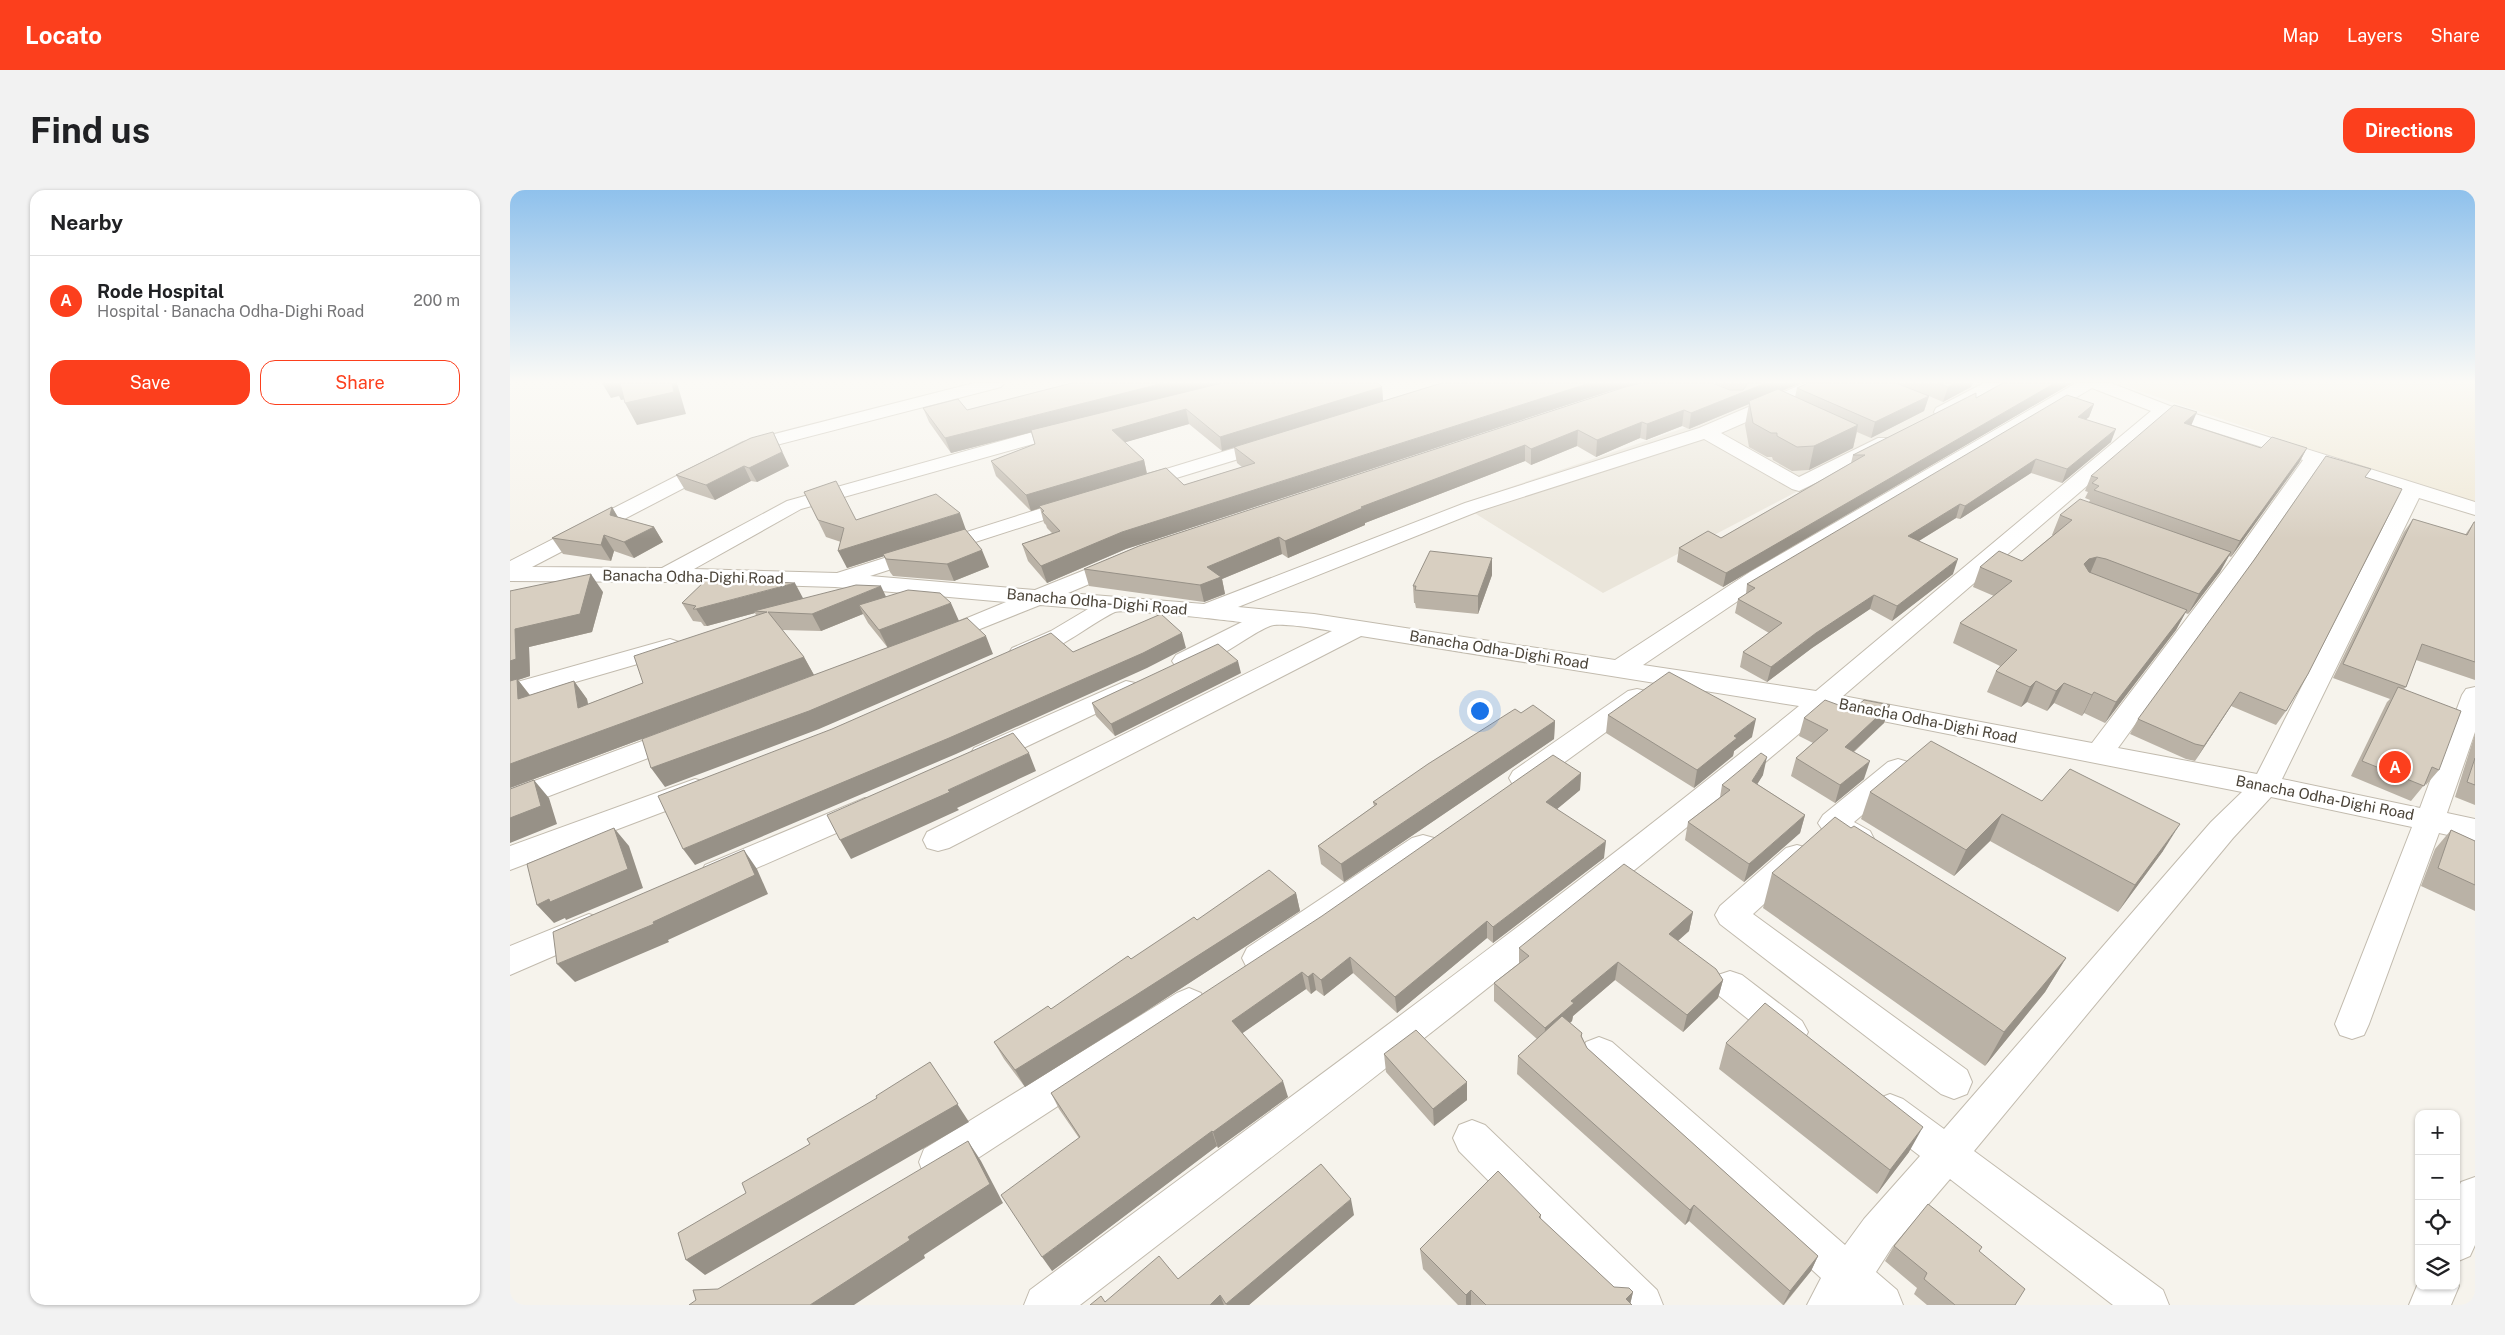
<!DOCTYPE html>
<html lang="en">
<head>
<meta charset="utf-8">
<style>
  :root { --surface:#fff; --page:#f2f2f2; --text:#202124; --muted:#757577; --line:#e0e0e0; --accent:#fc3f1d }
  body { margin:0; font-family:"Public Sans",sans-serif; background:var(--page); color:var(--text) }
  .controls { position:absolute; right:15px; bottom:15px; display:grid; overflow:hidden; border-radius:10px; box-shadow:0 1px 4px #0004 }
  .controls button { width:45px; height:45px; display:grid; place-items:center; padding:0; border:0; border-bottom:1px solid var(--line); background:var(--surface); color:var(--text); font:25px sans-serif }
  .you { position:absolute; left:969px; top:520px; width:18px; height:18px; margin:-12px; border:4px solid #fff; border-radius:50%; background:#1a73e8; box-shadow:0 0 0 8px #1a73e833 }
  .badge { display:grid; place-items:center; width:32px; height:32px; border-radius:50%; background:var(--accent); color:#fff; font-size:16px; font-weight:700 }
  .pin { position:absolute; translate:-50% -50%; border:2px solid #fff; box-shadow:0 1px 5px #0006 }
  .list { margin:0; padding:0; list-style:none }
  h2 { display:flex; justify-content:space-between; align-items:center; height:65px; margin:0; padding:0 20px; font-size:21px }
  h2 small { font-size:16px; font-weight:400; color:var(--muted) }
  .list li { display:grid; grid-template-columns:32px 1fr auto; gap:15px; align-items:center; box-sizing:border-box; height:90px; padding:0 20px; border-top:1px solid var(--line) }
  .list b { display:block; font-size:19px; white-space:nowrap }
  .list p { margin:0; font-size:16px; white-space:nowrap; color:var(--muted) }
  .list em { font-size:16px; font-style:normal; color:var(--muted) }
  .actions { display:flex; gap:10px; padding:15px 20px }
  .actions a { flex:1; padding:11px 0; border:1px solid var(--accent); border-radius:15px; text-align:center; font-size:18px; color:var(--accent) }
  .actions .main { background:var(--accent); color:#fff }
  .icon { flex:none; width:28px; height:28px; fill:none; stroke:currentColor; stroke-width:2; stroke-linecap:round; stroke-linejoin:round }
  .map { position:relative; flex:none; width:1965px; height:1115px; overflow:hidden; border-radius:15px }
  header { display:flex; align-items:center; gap:30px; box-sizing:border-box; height:70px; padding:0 25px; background:var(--accent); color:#fff }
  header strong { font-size:24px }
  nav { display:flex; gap:28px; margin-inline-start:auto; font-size:18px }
  .intro { display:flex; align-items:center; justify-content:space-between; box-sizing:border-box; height:120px; padding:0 30px }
  h1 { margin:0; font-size:35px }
  .button { padding:12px 22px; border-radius:15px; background:var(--accent); color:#fff; font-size:18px; font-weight:700 }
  main { display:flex; gap:30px; padding:0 30px }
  aside { flex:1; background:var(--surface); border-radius:15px; box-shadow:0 1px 4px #0004 }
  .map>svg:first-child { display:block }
  .residential { fill:#eae5da }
  .education { fill:#efe8d6 }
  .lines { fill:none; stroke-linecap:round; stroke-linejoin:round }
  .minor-casing { stroke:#c2bbae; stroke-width:2 }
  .minor { fill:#fff; fill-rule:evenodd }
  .wall { fill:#bab2a6; fill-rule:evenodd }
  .shaded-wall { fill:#979187 }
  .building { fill:#d8cfc1; stroke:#979187 }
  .labels { text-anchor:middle; stroke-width:5; stroke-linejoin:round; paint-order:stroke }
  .street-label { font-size:15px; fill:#4b4439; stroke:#fff }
</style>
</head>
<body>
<header>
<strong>Locato</strong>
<nav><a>Map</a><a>Layers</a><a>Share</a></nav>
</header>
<div class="intro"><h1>Find us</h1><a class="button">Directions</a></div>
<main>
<aside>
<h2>Nearby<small></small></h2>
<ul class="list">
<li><span class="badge">A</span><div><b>Rode Hospital</b><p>Hospital · Banacha Odha-Dighi Road</p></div><em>200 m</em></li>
</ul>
<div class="actions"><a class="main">Save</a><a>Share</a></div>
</aside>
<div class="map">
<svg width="1965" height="1115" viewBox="0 0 1965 1115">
  <rect width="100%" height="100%" fill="#f6f3ec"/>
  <!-- residential -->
  <path class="residential" d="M1285 193H1495L1093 403 950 314 1198 230Z"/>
  <!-- education -->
  <path class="education" d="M1606 193H1965V315Z"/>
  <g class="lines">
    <defs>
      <path id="minor" d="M464 193H494L491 197 247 260 22 377 152 378 277 311 559 232 566 234 568 238 566 242 291 319 184 379 327 383 567 307 574 309 577 313 574 317 360 386 525 400 612 365 620 367 623 372 620 377 558 403 694 414 955 313 1189 238 1295 193H1319L1316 197 1211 243 1289 287 1368 248H1382L1385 252 1382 256 1289 301 1282 299 1194 249 969 321 728 417 804 424 1105 470 1240 382 1566 193H1601L1660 216 1965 312V325L1909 308 1772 589 1910 618 1952 505 1956 499 1965 497V542L1937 623 1965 629V651L1929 643 1859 834 1854 845 1842 849 1830 845 1825 834 1902 637 1761 607 1723 648 1464 961 1653 1100 1659 1115H1603L1440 989 1382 1057 1366 1082 1387 1100 1393 1115H1297L1311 1088 1076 874 1071 863 1076 852 1089 847 1102 852 1335 1055 1354 1029 1410 966 1367 933 1361 921 1367 909 1380 904 1393 909 1434 939 1701 632 1732 602 1317 520C1074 727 822 921 570 1115H514L520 1100C778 908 1039 720 1289 516L851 446 439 658 428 661 417 658 413 650 417 642 822 441C810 439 769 432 760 436 734 446 695 484 666 477L662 471 666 465 732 432C714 430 614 418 605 422 578 434 532 476 502 468L499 463 502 458 541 441 578 419 530 415 430 455 421 453 418 448 421 443 496 412 325 397 156 392 0 391V371L233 252ZM1582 198 1641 221 1306 501 1133 475 1256 392ZM1657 227 1793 270 1719 373 1582 553 1333 506ZM1809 276 1891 302 1747 584 1608 558 1735 383Z
        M1474 193H1496L1493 197 1440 226H1426L1424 222 1426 218Z
        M761 247 768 249 771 253 768 257 627 300 620 298 617 294 620 290Z
        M160 449 169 452 172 457 169 462 0 511V494Z
        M616 491 625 493 629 499 625 505 484 572 474 575 464 572 460 565 464 558Z
        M1127 499 1136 501 1140 507 1136 513 1023 595 1013 598 1003 595 999 588 1003 581 1118 501Z
        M170 537 180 540 184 546 180 552 0 621V600Z
        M1388 569 1398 572 1402 579 1398 586 1344 632 1360 641 1364 649 1360 657C1342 662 1317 649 1308 633L1313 625 1378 572Z
        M185 589 195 592 199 599 195 606 0 680V656Z
        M355 608 365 612 370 619 365 626 217 691 206 695 195 691 191 683 195 675Z
        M913 645 924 648 928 656 924 664 761 778 749 782 737 778 732 768 737 758 902 648Z
        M1287 655 1298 658 1302 666 1298 674 1243 724 1457 880 1462 892 1457 904 1444 909 1431 904 1210 734 1205 725 1210 716 1276 658Z
        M79 724 90 728 95 737 90 746 0 785V756Z
        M1220 781 1232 785 1292 831 1298 842 1292 853 1280 857 1268 853 1208 805 1203 795 1208 785Z
        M679 798 691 803 696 813 691 823 442 985 428 991 414 985 409 972 414 959 667 803Z
        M962 930 975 935 1147 1100 1153 1115H1102L949 961 943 948 949 935Z
        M1965 987V1055L1960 1066 1946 1072V1003L1951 992Z
        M1946 1089 1949 1096 1941 1115H1899L1909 1091V1096H1946Z"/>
    </defs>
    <!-- minor casing -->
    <use href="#minor" class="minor-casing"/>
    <!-- minor -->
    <use href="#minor" class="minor"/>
  </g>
  <!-- wall -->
  <path class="wall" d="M562 193H712L709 194 712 193H868L872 197 873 211 932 193H1202L1221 200 1204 193H1291L1272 201 1285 207 1287 198 1298 193H1463L1461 197 1433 212 1419 206 1414 221 1361 248 1347 242 1343 258 1299 280 1282 281 1263 270 1262 267H1257L1239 257 1235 235 1239 214 1179 239 1172 236 1136 250 1130 248 1086 267 1067 256 1021 275 1015 271 855 333V335L778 368 772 364 712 389 715 404 694 412 579 396 574 379 629 356 1115 197 1100 201 616 359 537 393 518 371 512 354 542 343 537 338 536 335 534 333 530 318 521 321 486 286 481 271 525 254 521 242 441 263 419 232 413 218 448 209 457 220ZM679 234 712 261 724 258 727 273 732 277 674 295 656 278 637 283 634 270 615 252Z
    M1493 193H1562L1213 397 1167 372 1169 358 1211 348 1341 273 1343 265 1466 208Z
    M1584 214 1579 227 1576 229 1601 252 1552 293 1521 283 1450 329 1446 328 1409 351 1443 384 1382 431 1360 419 1302 458 1257 492 1230 477 1233 462 1259 443 1225 423 1228 409 1236 404 1237 394Z
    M1681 235 1751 258H1797L1789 273 1721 367 1719 366 1710 382 1678 424 1675 423 1666 440 1595 533 1574 523 1572 526 1544 513 1537 521 1517 512 1511 517 1477 502 1486 481 1490 476 1443 453 1450 433 1484 406 1463 397 1470 377 1512 371 1543 345H1542L1550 325 1579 312 1580 310 1575 308 1578 302 1575 301 1581 286Z
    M241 248 279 276 247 292 241 291 205 310 175 300 166 285Z
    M1856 287 1776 521 1766 535 1721 516 1685 571 1676 569 1620 544 1628 529Z
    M294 302 346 330 456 340 479 377 444 391 383 386 380 382 374 366 337 378 331 352 316 347Z
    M102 317 108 327 144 337 153 352 124 368 104 361 101 371 53 364 42 348Z
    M1903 329 1955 345 1964 332H1965V490L1906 470 1896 497 1894 499 1929 580 1916 595 1915 594 1901 611 1841 586 1877 512 1880 509 1823 488 1894 342Z
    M982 368V385L968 424 906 418 905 413H904L903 396Z
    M0 401 93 402 82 442 19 457 20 486 8 490 20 505 64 491 77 509 78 514 133 493 246 425 245 423 197 436H194L191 432 183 431 172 413 293 408 376 407 449 431 378 458 358 433 353 424 311 441 272 440 294 467 304 485 0 598Z
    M731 483 605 546 586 526 582 513Z
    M1380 515 1374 533 1344 562 1354 589 1325 613 1281 586 1286 568 1303 553 1289 546 1294 528Z
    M1011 523 1045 531 1044 549 834 692 811 674 808 656 864 616 863 612Z
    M1098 525 1242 547 1224 561 1223 566 1184 598 1096 543Z
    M1965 544V615L1945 607Z
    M1071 583 1070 600 1047 619 1094 668 983 753 977 748 887 823 843 783 814 806 806 800 801 804 796 799 732 843 778 907 708 958 707 956 542 1081 569 948 549 919 541 903Z
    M1253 585 1247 594 1295 625 1290 643 1234 692 1175 650 1178 632 1210 607 1212 595Z
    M1360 602 1532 611 1653 661 1608 722 1480 651 1444 686 1351 629Z
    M1341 638 1556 768 1535 802 1475 876 1253 718 1262 683Z
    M1941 640 1965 651V721L1911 696 1925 659Z
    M786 703 790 721 630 825 515 897 494 869 484 852 541 819 621 769 687 730Z
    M1183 722 1179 741 1168 751 1213 790 1208 808 1173 842 1105 790 1063 826 1062 831 1060 833 1072 843V847L1077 858 1308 1066 1301 1081 1274 1115H1273L1179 1031 1175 1035 1007 884 1008 866 1027 849 984 811V793L1009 774V758Z
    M1216 853 1399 962 1367 1004 1209 879Z
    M874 864 957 910 924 936 876 882Z
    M844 1025 739 1115H580L595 1112 668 1089Z
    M1031 1025V1029L1104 1097 1123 1102 1120 1114 1122 1115H948L913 1079 910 1059Z
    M1384 1056 1472 1057 1469 1062 1505 1115H1417L1404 1104 1407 1098 1375 1071Z"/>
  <!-- shaded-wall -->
  <path class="shaded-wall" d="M92 193H112L120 208 111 210 109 206 101 208Z
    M162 193H167L176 224 127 235 115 213Z
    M654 193H712L441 263 435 248Z
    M1080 193H1131L1100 201 616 359 537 393 531 376 612 342Z
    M1256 193H1291L1240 214 1239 211V214L1179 239 1181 223Z
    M1445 193H1463L1461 197 1433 212 1438 197Z
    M1545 193H1562L1213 397 1216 383Z
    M872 197 873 211 712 261 710 247Z
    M1419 206 1414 221 1361 248 1365 232Z
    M1584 214 1579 227 1563 240 1568 227Z
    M676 219 679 234 606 255 602 240Z
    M1174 220 1172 236 1136 250 1137 234Z
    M1687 222 1681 236 1674 233Z
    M1132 232 1130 248 1086 267 1087 250Z
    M1348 235 1343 258 1299 280 1304 256Z
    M1606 239 1601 252 1552 293 1557 279Z
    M1068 240 1067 256 1021 275V259Z
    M263 242 279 276 247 292 239 278Z
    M1015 255V271L855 333V335L778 368 775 351 851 317Z
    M1797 258 1789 273 1721 367 1730 351Z
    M1526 269 1521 283 1450 329 1455 316Z
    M634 270 637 285 529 316 530 318 521 321 516 305Z
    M234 276 241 291 205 310 196 295Z
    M1450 314 1446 328 1394 360 1398 346Z
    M102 317 111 333 100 325Z
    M450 323 456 340 337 378 328 361Z
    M144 337 153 352 124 368 114 352Z
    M94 345 104 361 101 371 91 355Z
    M769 347 772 364 712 389 715 404 694 412 690 395 697 377Z
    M472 360 479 377 444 391 437 374Z
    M1721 362 1710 382 1678 424 1689 404Z
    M1587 367 1579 386 1574 374 1579 369Z
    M982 368V385L968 424V406Z
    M1448 369 1443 384 1382 431 1387 416Z
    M81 384 93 402 82 442 19 457 20 486 8 490 21 507 8 509 0 493V471L5 439Z
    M285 393 294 410 244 421 245 423 197 436 186 419Z
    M371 396 379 413 349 415 353 424 311 441 302 424Z
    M1364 405 1360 419 1302 458 1257 492 1261 477 1306 443Z
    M441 413 449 431 378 458 369 440Z
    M1677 420 1666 440 1595 533 1606 512Z
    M672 443 676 458 637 478 446 564 185 675 173 659Z
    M476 446 483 464 309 539 155 597 141 578Z
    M294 467 304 485 0 598V574Z
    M728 471 731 483 605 546 601 534Z
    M64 491 77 509 82 536 68 518Z
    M1526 491 1517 512 1511 517 1520 497Z
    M1554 493 1544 513 1537 521 1546 501Z
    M1584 502 1574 523 1572 526 1582 505Z
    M1730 502 1721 516 1685 571 1694 556Z
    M1380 515 1374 533 1329 575 1335 557Z
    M1246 529 1242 547 1224 561 1223 566 1184 598 1187 580 1224 546Z
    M1045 531 1044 549 834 692 831 674Z
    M519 563 526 581 447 618 449 620 341 669 330 650 438 600Z
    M1257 567 1253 585 1238 609 1242 591Z
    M1360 571 1354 589 1325 613 1330 595Z
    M1071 583 1070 600 1035 629 1036 612Z
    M24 590 39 608 47 634 0 653V628Z
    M1492 624 1480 651 1444 686 1456 660Z
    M1295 625 1290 643 1234 692 1239 674Z
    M1670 634 1653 661 1608 722 1625 695Z
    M104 638 119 656 133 698 56 730 55 728 44 733 27 715Z
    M1096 651 1094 668 983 753V737Z
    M234 660 247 679 258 704 158 750 159 752 65 792 47 774 143 732Z
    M786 703 790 721 630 825 515 897 505 880Z
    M1183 722 1179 741 1155 762 1159 744Z
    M977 731V748L887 823 885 807Z
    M840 767 843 783 814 806 811 790Z
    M1556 768 1535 802 1475 876 1494 842Z
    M1108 772 1105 790 1063 826 1062 831 1034 855 1035 838 1061 811Z
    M792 782 796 799 727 847 722 831Z
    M803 783 806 800 801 804 798 787Z
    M1213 790 1208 808 1173 842 1177 825Z
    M420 872 459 932 195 1085 176 1070Z
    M773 891 778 907 708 958 703 942Z
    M957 892V910L924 936 923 919Z
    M1413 937 1399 962 1367 1004 1380 980Z
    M702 941 707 956 542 1081 532 1067Z
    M458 951 471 971 493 1013 414 1065 415 1068 344 1115H300L398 1047Z
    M841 1009 844 1025 739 1115H717L716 1114Z
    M1184 1015 1179 1031 1175 1035 1180 1020Z
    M1308 1066 1301 1081 1273 1115 1280 1101Z
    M961 1100V1115H956V1105Z
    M1123 1102 1120 1115 1116 1109Z
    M710 1105 714 1115H700Z"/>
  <!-- building -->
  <path class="building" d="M110 193H162L164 202 115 213Z
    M562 193H654L435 248 413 218 448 209 457 220Z
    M712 193H868L872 197 710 247 676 219 602 240 634 270 516 305 481 271 525 254 521 240Z
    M932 193H1080L612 342 531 376 512 354 550 341 532 322 534 321 529 316 656 278 674 295 745 273 724 257Z
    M1131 193H1202L1220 200H1233L1237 195 1236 193H1256L1181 223 1174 220 1137 234 1132 232 1087 250 1068 240 1021 259 1015 255 851 317 853 318 775 351 769 347 697 377 711 387 690 395 574 379 629 356 1115 197Z
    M1298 193H1386L1419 206 1365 232 1287 198Z
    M1428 193H1445L1438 197Z
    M1493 193H1545L1216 383 1169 358 1198 341 1211 348 1355 265H1343L1466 203V208Z
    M1268 199 1348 235 1304 256 1287 257 1267 246V243H1261L1243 233 1239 211Z
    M1557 205 1584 214 1568 227 1606 239 1557 279 1526 269 1455 316 1450 314 1398 346 1448 369 1387 416 1364 405 1306 443 1261 477 1233 462 1272 433 1228 409 1245 398 1237 394Z
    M1664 215 1687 222 1674 233 1751 258 1762 247 1797 258 1730 351 1584 300 1589 296 1582 293 1588 288 1581 286Z
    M263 242 272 262 239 278 234 276 196 295 166 285 241 248Z
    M1816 266 1861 279 1855 287 1892 299 1798 484 1776 521 1730 502 1694 556 1685 554 1628 529 1744 370Z
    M326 291 346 330 426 304 450 323 328 361 334 338 308 330 294 302Z
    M1570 309 1721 362 1689 404 1596 369 1587 367 1579 369 1574 374 1579 382 1677 420 1606 512 1584 502 1582 505 1554 493 1546 501 1526 491 1520 497 1486 481 1507 460 1450 433 1502 391 1470 377 1489 361 1512 371 1562 330 1550 325Z
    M102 317 100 325 144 337 114 352 94 345 91 355 42 348Z
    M1903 329 1957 345 1964 332H1965V472L1912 454 1896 497 1833 474Z
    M455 339 472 360 437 374 376 369 373 364Z
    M920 361 982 368 968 406 905 400 906 396H903Z
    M81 384 70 424 5 439 6 469 0 471V401Z
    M197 389 285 393 186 419H183L186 416 172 413Z
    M346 395 371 396 302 424 258 422 294 467 0 574V491L7 489 8 509 64 491 68 518 133 493 124 466 257 422 244 421Z
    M398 400 430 403 441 413 369 440 349 415Z
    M651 424 672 443 633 463 439 548 173 659 148 606 322 539 541 443 563 462Z
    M457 428 476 446 299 521 141 578 132 549Z
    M708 454 728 471 601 534 582 513Z
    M1159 482 1246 529 1224 546 1227 548 1187 580 1098 525Z
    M1888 497 1951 521 1929 580 1922 577 1914 596 1852 571Z
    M1315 510 1342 520 1354 510 1380 515 1335 557 1360 571 1330 595 1286 568 1318 540 1294 528Z
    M1023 515 1045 531 831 674 808 656 867 614 863 612 918 574 1005 519 1011 523Z
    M503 543 519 563 438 600 440 602 330 650 317 625Z
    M1421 551 1532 611 1560 579 1670 634 1625 695 1492 624 1456 660 1360 602Z
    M1251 563 1257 567 1242 591 1295 625 1239 674 1178 632 1220 600 1212 595Z
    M1043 565 1071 583 1036 612 1096 651 983 737 977 731 885 807 840 767 811 790 803 783 798 787 792 782 722 831 773 891 703 942 702 941 532 1067 491 1005 570 947 541 903 812 726Z
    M1965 568V595L1957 592Z
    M24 590 31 616 0 628V599Z
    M1325 627 1341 638 1344 636 1556 768 1494 842 1262 683Z
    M104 638 118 679 40 712 39 709 27 715 17 674Z
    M1941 640 1965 651V695L1928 678Z
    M234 660 245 685 143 732 144 734 47 774 43 742Z
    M1114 674 1183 722 1159 744 1206 779 1213 790 1177 825 1108 772 1061 811 1064 813 1035 838 984 793 1019 766 1009 758Z
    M759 680 786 703 623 807 505 880 484 852 538 816 541 819 618 766 621 769 684 727 687 730Z
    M1255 813 1413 937 1380 980 1216 853Z
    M1052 826 1072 843 1071 846 1077 858 1308 1066 1280 1101 1184 1015 1180 1020 1008 866Z
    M906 840 957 892 923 919 874 864Z
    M420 872 448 914 176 1070 168 1043 236 1003 232 993 300 954 297 949 367 908 366 906Z
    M458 951 480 994 398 1047 400 1050 300 1115H179L186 1110 183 1100 208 1099Z
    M811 974 841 1009 716 1114 710 1105 700 1115H580L591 1106 595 1112 649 1066 668 1089Z
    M988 981 1031 1025 1029 1027 1104 1097 1119 1098 1123 1102 1116 1109 1122 1115H976L961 1100 956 1105 910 1059Z
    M1418 1014 1472 1057 1469 1061 1515 1099 1505 1115H1445L1414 1089 1417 1083 1384 1056Z"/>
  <!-- sky -->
  <linearGradient id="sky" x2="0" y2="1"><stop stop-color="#8fc1ec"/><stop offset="0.55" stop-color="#fbfaf6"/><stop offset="1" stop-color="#fbfaf6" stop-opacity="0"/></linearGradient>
  <rect width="1965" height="349" fill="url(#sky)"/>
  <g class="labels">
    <!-- street labels -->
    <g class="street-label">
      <text transform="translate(183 387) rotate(1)" y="5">Banacha Odha-Dighi Road</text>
      <text transform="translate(587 412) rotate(5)" y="5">Banacha Odha-Dighi Road</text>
      <text transform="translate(989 460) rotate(9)" y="5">Banacha Odha-Dighi Road</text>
      <text transform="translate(1418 531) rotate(11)" y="5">Banacha Odha-Dighi Road</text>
      <text transform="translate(1815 608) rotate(11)" y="5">Banacha Odha-Dighi Road</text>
    </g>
  </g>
</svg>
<div class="controls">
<button>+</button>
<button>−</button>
<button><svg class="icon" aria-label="locate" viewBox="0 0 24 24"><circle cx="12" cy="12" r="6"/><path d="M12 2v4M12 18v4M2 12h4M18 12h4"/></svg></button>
<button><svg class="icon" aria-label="layers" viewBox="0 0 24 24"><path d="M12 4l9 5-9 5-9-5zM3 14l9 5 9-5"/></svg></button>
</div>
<div class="you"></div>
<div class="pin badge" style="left:1885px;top:577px">A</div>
</div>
</main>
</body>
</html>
